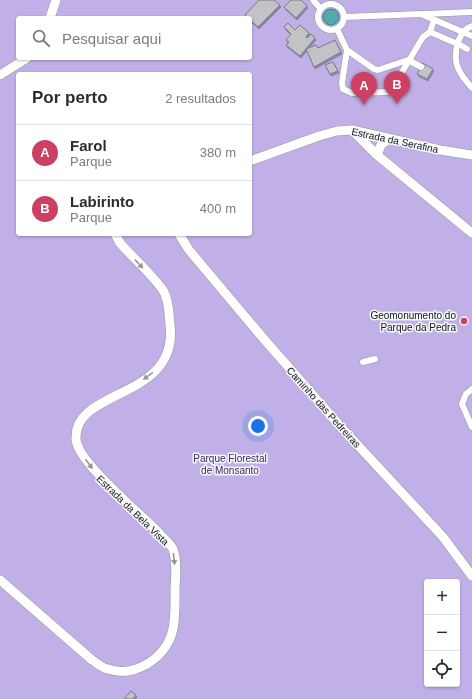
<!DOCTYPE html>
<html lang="pt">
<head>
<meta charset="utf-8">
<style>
  :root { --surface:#fff; --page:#f7f7f7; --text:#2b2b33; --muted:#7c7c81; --line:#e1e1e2; --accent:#ce3f64 }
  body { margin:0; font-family:Arial,sans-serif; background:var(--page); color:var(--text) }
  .controls { position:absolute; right:12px; bottom:12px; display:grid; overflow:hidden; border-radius:4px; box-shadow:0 1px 3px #0004 }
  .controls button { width:36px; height:36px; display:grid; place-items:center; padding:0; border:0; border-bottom:1px solid var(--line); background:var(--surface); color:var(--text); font:20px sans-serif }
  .you { position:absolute; left:258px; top:426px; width:14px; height:14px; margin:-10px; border:3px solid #fff; border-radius:50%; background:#1a73e8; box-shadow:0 0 0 6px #1a73e833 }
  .badge { display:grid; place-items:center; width:26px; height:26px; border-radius:50%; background:var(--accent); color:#fff; font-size:13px; font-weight:700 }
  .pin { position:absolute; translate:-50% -33px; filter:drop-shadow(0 1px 2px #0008) }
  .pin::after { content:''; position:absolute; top:21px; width:14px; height:12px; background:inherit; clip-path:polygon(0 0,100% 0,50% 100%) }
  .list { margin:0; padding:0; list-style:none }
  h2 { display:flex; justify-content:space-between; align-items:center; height:52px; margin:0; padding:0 16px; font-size:17px }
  h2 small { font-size:13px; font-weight:400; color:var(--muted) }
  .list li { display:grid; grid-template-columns:26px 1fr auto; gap:12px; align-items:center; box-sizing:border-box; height:56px; padding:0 16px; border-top:1px solid var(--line) }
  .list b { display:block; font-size:15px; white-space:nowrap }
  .list p { margin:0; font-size:13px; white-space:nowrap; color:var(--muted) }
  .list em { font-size:13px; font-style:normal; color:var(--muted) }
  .icon { flex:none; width:22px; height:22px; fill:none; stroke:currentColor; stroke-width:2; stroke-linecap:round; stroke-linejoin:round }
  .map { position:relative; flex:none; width:472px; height:699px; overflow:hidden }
  .search { position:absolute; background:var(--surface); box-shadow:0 1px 3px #0004; left:16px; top:16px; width:236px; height:44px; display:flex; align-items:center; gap:10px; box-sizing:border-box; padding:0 14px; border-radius:4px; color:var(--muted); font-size:15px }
  .panel { position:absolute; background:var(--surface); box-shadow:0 1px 3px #0004; left:16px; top:72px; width:236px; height:164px; border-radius:4px }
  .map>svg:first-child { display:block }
  .green { fill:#c0b0e7; fill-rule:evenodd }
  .water { fill:#56a8af; stroke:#427c81 }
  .building { fill:#c2c3c7; stroke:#797a7e; filter:url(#shadow) }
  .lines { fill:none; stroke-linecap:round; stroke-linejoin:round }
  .street-casing { stroke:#95989b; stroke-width:7 }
  .secondary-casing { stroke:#95989b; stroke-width:10 }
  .street { stroke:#fff; stroke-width:6 }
  .secondary { stroke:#fff; stroke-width:9 }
  .oneway { fill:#959696 }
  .poi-dot { fill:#ce3f64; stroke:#f5f9fc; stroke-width:1.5 }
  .labels { text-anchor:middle; stroke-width:3; stroke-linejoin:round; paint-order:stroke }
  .street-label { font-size:10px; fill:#141516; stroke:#f5f9fc }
  .poi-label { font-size:10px; fill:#141516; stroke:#f5f9fc; text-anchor:end }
  .park-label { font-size:10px; fill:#3d2364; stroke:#f5f9fc }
</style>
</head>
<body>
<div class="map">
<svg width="472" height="699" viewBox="0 0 472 699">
  <defs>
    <filter id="shadow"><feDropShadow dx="1" dy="2" stdDeviation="0" flood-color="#0004"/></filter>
  </defs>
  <rect width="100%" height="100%" fill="#e8ebef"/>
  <!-- green -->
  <path class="green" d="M0 0H472V699H0ZM18 18H250V58H18ZM18 74H250V234H18ZM427 582H457V684H427Z"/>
  <!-- water -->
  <path class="water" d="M323 17a8 8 0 1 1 16 0a8 8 0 1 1-16 0Z"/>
  <!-- building -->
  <path class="building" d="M259 0H274L280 5 258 27 245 15Z
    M291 0H301L307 6 296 18 284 7Z
    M288 23 295 30 300 25 309 33 306 37 307 38 311 34 315 38 300 56 286 45 289 42 286 40 291 34 284 27Z
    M335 40 341 52 314 67 306 49 316 45 318 48Z
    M333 62 338 71 330 74 325 65Z
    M423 63 433 69 427 79 417 74Z
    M131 691 136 695 133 699H124Z"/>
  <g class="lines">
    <defs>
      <path id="street" d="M313 0 321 9
        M318 17a13 13 0 1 1 26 0a13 13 0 1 1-26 0Z
        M424 14 472 12
        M344 17 421 14 472 36
        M472 26C457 31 452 57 459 70 462 77 468 83 472 88
        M337 29 347 50 342 83 343 89 352 93 388 92H390L423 37 430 32 434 20
        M430 32 460 45
        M462 46 467 49
        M347 50 374 69 378 70 408 60 421 67
        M363 362 375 359
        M472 389 466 394 462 404 472 427"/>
      <path id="secondary" d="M50 18 56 0
        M0 75 27 58
        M352 130 377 155 472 233
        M377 155 381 145 389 139
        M250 161 319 136 337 131 352 130 440 150 472 155
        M179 234 189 250 263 338 340 426 443 537 472 576
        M0 580 92 660C97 663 102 668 108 669 134 678 164 659 172 633 176 619 175 603 175 588 176 576 177 560 173 549 170 543 163 538 159 533 141 514 77 462 76 439 73 388 179 400 170 325 169 315 169 301 164 292 155 277 132 257 120 243L115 234"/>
    </defs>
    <!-- street casing -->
    <use href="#street" class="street-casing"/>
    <!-- secondary casing -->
    <use href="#secondary" class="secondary-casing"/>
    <!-- street -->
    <use href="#street" class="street"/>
    <!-- secondary -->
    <use href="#secondary" class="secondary"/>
  </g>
  <!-- one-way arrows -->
  <defs><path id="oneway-solid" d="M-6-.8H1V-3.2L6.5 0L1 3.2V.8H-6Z"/></defs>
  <g class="oneway">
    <use href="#oneway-solid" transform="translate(139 264) rotate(47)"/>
    <use href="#oneway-solid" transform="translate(148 376) rotate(144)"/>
    <use href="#oneway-solid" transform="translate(89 464) rotate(53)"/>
    <use href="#oneway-solid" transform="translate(174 559) rotate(84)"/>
  </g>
  <!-- markers -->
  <circle class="poi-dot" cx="464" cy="321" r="4"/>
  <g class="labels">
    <!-- street labels -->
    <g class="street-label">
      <text transform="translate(395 140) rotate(12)" y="4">Estrada da Serafina</text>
      <text transform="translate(324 407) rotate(48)" y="4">Caminho das Pedreiras</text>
      <text transform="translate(133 510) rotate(44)" y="4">Estrada da Bela Vista</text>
    </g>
    <!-- poi labels -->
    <g class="poi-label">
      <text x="456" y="319">Geomonumento do<tspan x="456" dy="12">Parque da Pedra</tspan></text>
    </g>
    <!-- park labels -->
    <g class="park-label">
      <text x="230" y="462">Parque Florestal<tspan x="230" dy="12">de Monsanto</tspan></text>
    </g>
  </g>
</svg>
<div class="controls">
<button>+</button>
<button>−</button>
<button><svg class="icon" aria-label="locate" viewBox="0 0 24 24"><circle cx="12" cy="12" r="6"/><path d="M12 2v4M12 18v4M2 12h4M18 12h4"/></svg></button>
</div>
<div class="you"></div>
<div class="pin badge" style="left:364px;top:105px">A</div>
<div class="pin badge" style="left:397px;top:104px">B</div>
<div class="search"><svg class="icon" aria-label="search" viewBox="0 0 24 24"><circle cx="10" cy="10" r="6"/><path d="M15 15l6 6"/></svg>Pesquisar aqui</div>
<section class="panel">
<h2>Por perto<small>2 resultados</small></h2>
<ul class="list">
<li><span class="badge">A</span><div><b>Farol</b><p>Parque</p></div><em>380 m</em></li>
<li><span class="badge">B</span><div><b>Labirinto</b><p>Parque</p></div><em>400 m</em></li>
</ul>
</section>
</div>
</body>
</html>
